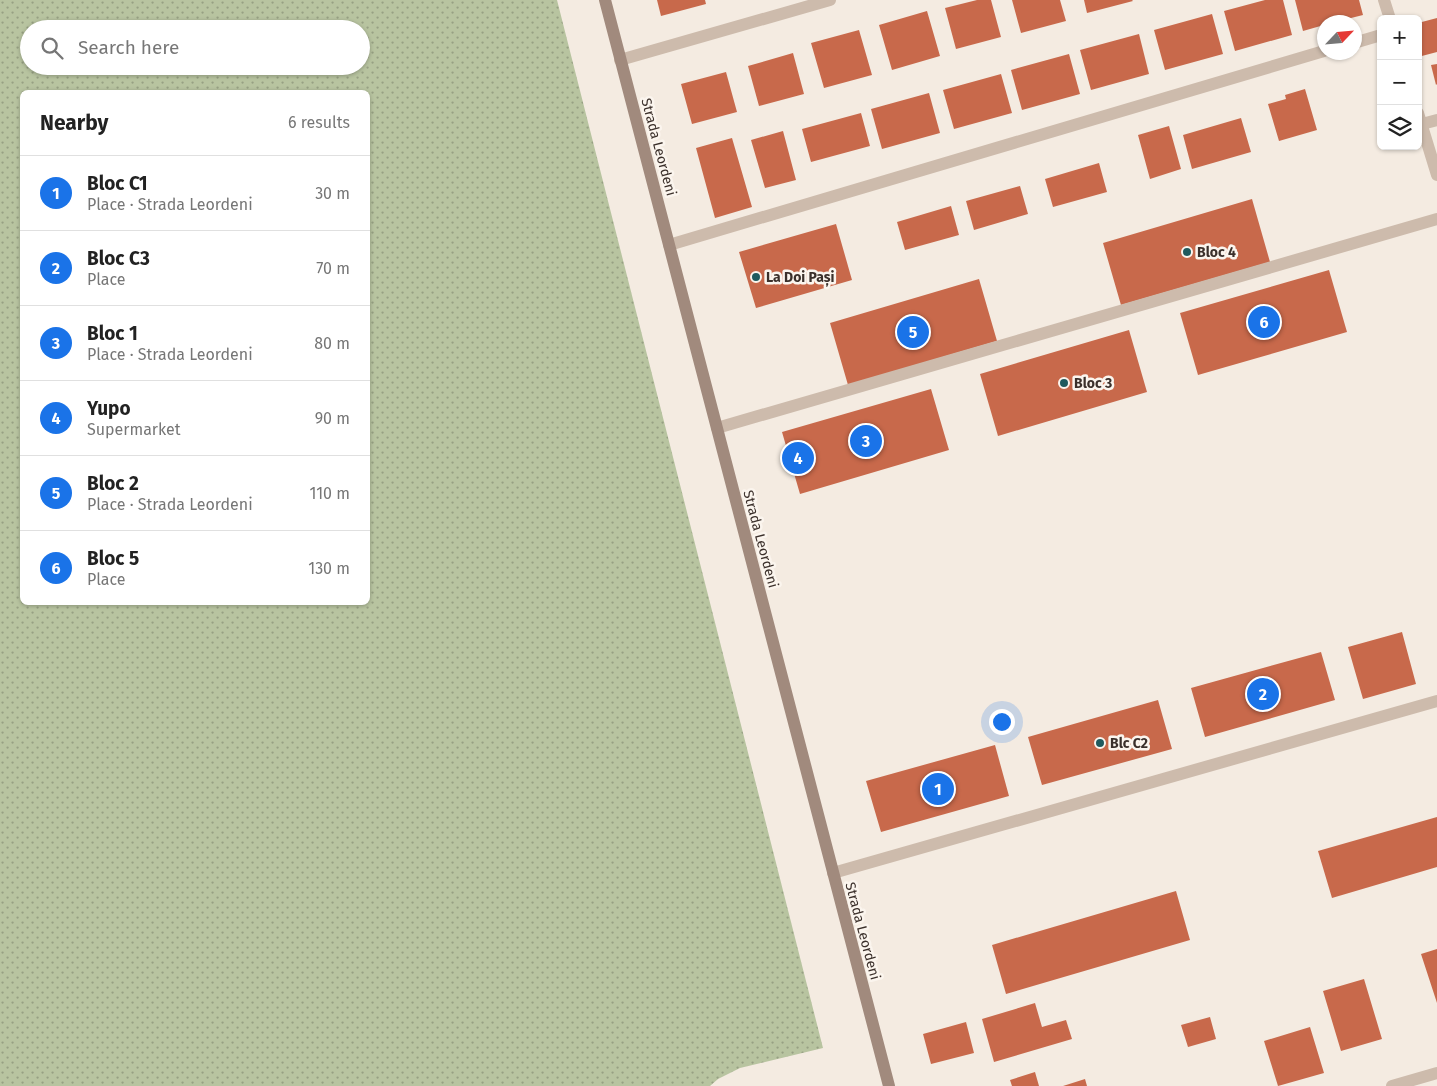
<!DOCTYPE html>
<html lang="en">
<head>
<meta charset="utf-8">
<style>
  :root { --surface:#fff; --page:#f2f2f2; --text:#222; --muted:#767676; --line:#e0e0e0; --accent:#1a73e8 }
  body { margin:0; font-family:"Fira Sans",sans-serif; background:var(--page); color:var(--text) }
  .controls { position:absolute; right:15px; top:15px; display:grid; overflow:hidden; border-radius:8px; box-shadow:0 1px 4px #0004 }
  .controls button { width:45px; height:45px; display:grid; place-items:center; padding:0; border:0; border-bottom:1px solid var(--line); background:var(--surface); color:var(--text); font:25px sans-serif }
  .compass { position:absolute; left:1317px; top:15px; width:45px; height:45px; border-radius:50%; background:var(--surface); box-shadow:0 1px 4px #0004; rotate:64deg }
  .you { position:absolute; left:1001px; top:721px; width:18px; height:18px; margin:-12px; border:4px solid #fff; border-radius:50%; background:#1a73e8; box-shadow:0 0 0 8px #1a73e833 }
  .badge { display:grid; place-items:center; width:32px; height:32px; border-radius:50%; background:var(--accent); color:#fff; font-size:16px; font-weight:700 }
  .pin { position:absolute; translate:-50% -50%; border:2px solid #fff; box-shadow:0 1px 5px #0006 }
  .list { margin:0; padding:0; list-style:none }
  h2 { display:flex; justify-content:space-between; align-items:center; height:65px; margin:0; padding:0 20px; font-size:21px }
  h2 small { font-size:16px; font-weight:400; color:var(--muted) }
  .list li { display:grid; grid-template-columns:32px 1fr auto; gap:15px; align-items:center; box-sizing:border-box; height:75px; padding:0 20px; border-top:1px solid var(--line) }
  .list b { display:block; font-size:19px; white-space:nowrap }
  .list p { margin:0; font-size:16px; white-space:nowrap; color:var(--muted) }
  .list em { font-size:16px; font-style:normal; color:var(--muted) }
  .icon { flex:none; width:28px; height:28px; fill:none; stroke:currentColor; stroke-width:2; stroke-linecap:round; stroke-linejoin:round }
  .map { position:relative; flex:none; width:1437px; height:1086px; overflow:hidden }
  .search { position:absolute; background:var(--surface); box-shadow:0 1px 4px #0004; left:20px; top:20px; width:350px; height:55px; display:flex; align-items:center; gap:12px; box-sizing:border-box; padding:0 18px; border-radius:28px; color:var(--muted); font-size:19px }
  .panel { position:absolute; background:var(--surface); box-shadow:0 1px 4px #0004; left:20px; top:90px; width:350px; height:515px; border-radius:8px }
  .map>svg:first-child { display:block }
  .grass { fill:url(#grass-dots); fill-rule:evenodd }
  .building { fill:#c8694b }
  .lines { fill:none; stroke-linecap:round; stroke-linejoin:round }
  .service { stroke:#cdbbac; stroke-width:12 }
  .minor { stroke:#cdbbac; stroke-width:12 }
  .secondary { stroke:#a18a7d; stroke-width:12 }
  .poi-dot { fill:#1f5a5e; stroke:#fbf5ee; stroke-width:2 }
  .labels { text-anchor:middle; stroke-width:5; stroke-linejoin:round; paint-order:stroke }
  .street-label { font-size:14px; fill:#3b302b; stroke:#fbf5ee }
  .poi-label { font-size:14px; font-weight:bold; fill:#3b302b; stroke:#fbf5ee; text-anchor:start }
</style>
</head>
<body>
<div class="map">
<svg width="1437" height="1086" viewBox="0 0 1437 1086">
  <defs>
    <pattern id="grass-dots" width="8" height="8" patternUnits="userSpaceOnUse" patternTransform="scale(1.25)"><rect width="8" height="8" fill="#b8c4a0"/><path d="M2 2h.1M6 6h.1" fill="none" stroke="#97a083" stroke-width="1.8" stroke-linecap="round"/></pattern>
  </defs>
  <rect width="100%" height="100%" fill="#f4ebe1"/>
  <!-- grass -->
  <path class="grass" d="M0 0H557L823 1048 740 1068 718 1079 710 1086H0ZM29 29H361V66H29ZM22 92H368V602H22Z"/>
  <!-- building -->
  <path class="building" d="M657 0H705L706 4 661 16Z
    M977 0H991L1001 37 956 49 945 8Z
    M1012 0H1060L1066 21 1021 33Z
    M1084 0H1132L1133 1 1087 13Z
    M1265 0H1283L1292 35 1235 51 1224 11Z
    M1295 0H1359L1363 15 1335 22H1324V25L1303 31Z
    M927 11 940 56 892 70 879 25Z
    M1212 14 1223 54 1165 70 1154 30Z
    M1437 18V52L1418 57V23Z
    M859 30 872 75 824 88 811 43Z
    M1139 34 1149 74 1091 90 1080 50Z
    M793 53 804 94 759 106 748 66Z
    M1069 54 1080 94 1022 110 1011 70Z
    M1437 64V84L1436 85 1431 65Z
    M726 72 737 112 692 124 681 84Z
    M1001 74 1012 113 954 129 943 90Z
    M1305 89 1317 130 1279 141 1268 104 1286 99 1285 95Z
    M929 93 940 133 882 149 871 109Z
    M861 113 870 146 811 162 802 129Z
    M1241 118 1251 152 1192 169 1183 135Z
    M1169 126 1181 169 1150 179 1138 135Z
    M783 131 796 180 765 188 751 140Z
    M732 138 752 207 715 218 696 148Z
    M1099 163 1107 192 1053 207 1045 179Z
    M1020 186 1028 214 974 230 966 201Z
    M1252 199 1270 262 1121 305 1103 243Z
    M951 206 959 235 905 250 897 222Z
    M836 224 852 280 756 308 739 252Z
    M1329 270 1347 332 1198 375 1180 313Z
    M979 279 997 341 848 385 830 323Z
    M1129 330 1147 392 998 436 980 374Z
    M931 389 949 450 800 494 782 432Z
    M1402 632 1416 684 1363 699 1348 647Z
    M1321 652 1335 700 1205 737 1191 688Z
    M1158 700 1172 749 1042 785 1028 737Z
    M995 745 1009 796 881 832 866 781Z
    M1437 817V867L1332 898 1318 851Z
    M1176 891 1190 940 1006 994 992 945Z
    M1437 949V1003L1421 954Z
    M1364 979 1382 1039 1341 1051 1323 991Z
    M1035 1003 1042 1027 1066 1020 1072 1039 994 1062 982 1019Z
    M1210 1017 1216 1039 1188 1047 1181 1025Z
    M966 1022 974 1053 931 1064 923 1034Z
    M1310 1027 1324 1073 1278 1086 1264 1041Z
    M1035 1072 1039 1086H1012L1010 1080Z
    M1085 1079 1087 1086H1063Z"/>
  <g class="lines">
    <!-- service -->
    <path class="service" d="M620 60 830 0
      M1422 124 1437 120
      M717 428 1437 219
      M833 873 1437 701"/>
    <!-- minor -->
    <path class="minor" d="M1384 0 1390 19
      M1354 43 1381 35
      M1418 113 1437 175
      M669 245 1324 51
      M1392 1086 1437 1073"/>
    <!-- secondary -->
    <path class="secondary" d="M605 0 889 1086"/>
  </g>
  <!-- markers -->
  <g class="poi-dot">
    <circle cx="1187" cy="252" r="5"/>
    <circle cx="756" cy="277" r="5"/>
    <circle cx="1064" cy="383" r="5"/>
    <circle cx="1100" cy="743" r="5"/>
  </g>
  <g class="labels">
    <!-- street labels -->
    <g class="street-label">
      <text transform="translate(659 147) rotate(75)" y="5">Strada Leordeni</text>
      <text transform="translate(761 539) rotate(75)" y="5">Strada Leordeni</text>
      <text transform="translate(863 931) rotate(75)" y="5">Strada Leordeni</text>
    </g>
    <!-- poi labels -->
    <g class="poi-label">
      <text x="1197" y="257">Bloc 4</text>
      <text x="766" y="282">La Doi Pași</text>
      <text x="1074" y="388">Bloc 3</text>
      <text x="1110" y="748">Blc C2</text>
    </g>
  </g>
</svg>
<div class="controls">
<button>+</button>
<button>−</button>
<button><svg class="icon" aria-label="layers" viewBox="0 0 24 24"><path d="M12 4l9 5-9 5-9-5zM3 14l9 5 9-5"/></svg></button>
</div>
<svg class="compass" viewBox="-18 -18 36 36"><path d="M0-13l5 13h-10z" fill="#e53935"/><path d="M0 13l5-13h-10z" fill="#767676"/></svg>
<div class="you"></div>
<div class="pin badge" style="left:938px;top:789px">1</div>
<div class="pin badge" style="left:1263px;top:694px">2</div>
<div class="pin badge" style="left:866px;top:441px">3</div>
<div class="pin badge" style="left:798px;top:458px">4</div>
<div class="pin badge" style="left:913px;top:332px">5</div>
<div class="pin badge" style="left:1264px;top:322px">6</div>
<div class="search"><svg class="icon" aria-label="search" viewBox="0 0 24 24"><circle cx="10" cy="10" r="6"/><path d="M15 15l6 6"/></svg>Search here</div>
<section class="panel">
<h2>Nearby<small>6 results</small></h2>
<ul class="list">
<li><span class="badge">1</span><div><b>Bloc C1</b><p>Place · Strada Leordeni</p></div><em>30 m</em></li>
<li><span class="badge">2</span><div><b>Bloc C3</b><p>Place</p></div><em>70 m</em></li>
<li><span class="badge">3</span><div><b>Bloc 1</b><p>Place · Strada Leordeni</p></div><em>80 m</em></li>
<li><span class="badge">4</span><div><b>Yupo</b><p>Supermarket</p></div><em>90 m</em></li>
<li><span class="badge">5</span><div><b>Bloc 2</b><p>Place · Strada Leordeni</p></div><em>110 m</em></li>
<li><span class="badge">6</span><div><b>Bloc 5</b><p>Place</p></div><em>130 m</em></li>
</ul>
</section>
</div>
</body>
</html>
